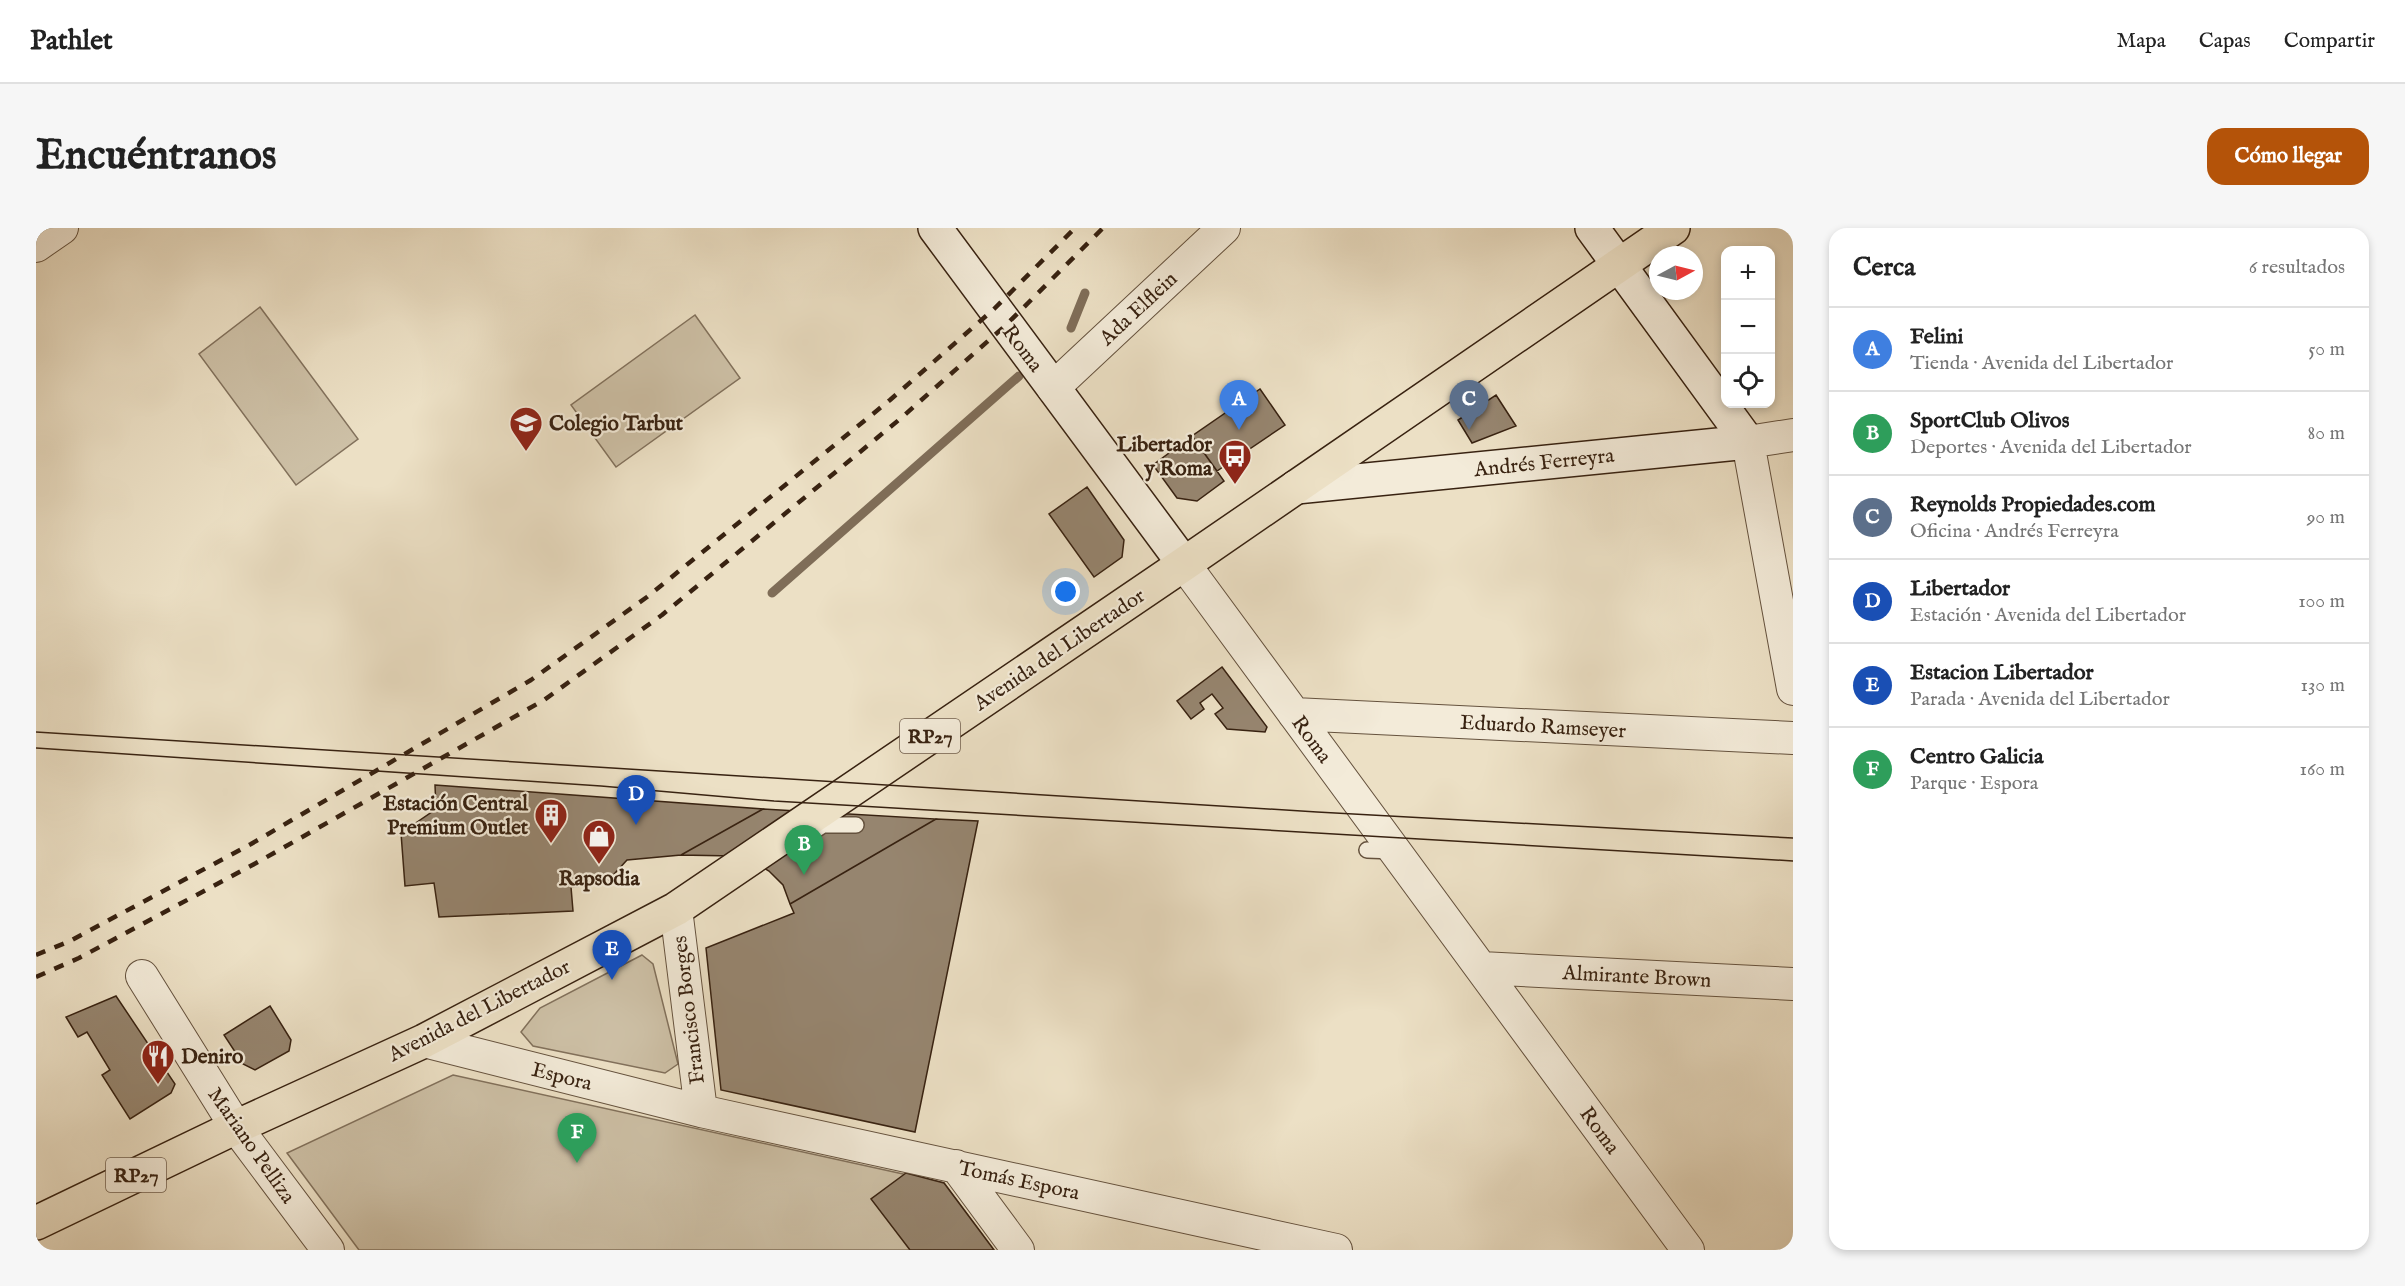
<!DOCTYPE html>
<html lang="es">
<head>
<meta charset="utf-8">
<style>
  :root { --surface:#fff; --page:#f6f6f6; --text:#222; --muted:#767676; --line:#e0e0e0; --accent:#b45309 }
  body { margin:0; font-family:"IM FELL English",serif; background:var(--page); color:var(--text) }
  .controls { position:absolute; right:18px; top:18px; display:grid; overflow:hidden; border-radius:12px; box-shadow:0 3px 9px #0003 }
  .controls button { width:54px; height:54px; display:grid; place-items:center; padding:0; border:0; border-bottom:2px solid var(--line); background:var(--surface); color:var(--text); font:30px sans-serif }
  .compass { position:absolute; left:1613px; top:18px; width:54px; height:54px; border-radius:50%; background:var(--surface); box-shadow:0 3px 9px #0003; rotate:83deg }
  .you { position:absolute; left:1030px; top:364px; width:21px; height:21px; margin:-15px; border:4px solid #fff; border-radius:50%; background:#1a73e8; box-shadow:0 0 0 9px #1a73e833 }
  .badge { display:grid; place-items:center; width:39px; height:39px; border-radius:50%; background:var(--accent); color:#fff; font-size:20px; font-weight:700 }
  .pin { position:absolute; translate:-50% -50px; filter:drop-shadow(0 2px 3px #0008) }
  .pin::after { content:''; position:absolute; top:32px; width:21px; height:18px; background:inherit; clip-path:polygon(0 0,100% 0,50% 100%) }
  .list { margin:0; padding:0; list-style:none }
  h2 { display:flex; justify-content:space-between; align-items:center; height:78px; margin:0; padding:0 24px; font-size:26px }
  h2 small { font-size:20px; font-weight:400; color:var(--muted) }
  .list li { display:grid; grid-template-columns:39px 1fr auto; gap:18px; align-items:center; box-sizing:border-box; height:84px; padding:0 24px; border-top:2px solid var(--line) }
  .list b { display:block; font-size:22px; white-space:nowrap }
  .list p { margin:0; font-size:20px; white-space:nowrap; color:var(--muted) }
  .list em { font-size:20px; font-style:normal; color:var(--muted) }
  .icon { flex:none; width:33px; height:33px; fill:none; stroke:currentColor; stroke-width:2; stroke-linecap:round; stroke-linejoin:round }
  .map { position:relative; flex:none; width:1757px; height:1022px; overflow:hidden; border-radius:18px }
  header { display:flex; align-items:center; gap:36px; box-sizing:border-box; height:84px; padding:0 30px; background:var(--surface); border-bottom:2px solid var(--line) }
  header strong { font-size:28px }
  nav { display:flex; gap:33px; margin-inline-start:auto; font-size:21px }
  .intro { display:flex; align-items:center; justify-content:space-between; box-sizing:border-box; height:144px; padding:0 36px }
  h1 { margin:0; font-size:42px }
  .button { padding:15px 27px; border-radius:18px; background:var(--accent); color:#fff; font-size:21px; font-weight:700 }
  main { display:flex; gap:36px; padding:0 36px }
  aside { flex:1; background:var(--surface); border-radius:18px; box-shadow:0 3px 9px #0003 }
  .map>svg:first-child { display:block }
  .green { fill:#cdc0a6; stroke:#82715c; stroke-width:1.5 }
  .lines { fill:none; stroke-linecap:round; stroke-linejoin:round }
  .stream { stroke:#7f6d58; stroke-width:9 }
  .building { fill:#96856f; stroke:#382211; stroke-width:1.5 }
  .lane-casing { stroke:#65523e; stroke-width:18 }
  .street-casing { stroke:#65523e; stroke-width:34 }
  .secondary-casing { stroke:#382211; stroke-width:36 }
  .primary-casing { stroke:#382211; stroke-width:36 }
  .lane { stroke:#f3ebd9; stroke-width:15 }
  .street { stroke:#f3ebd9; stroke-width:32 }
  .secondary { stroke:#f3ebd9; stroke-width:33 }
  .primary { stroke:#ece0c5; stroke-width:33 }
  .tram { stroke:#382211; stroke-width:1.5 }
  .rail { stroke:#382211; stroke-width:4.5; stroke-dasharray:10 10; stroke-linecap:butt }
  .labels { text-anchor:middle; stroke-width:4.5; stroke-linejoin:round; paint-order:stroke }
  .shield { fill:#f3ebd9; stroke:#705e4d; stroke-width:1.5 }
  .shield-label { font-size:20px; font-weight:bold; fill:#382211 }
  .street-label { font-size:21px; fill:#382211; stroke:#f3ebd9 }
  .poi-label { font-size:21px; font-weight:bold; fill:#382211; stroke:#f3ebd9; text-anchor:start }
</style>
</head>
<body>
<header>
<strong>Pathlet</strong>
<nav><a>Mapa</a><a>Capas</a><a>Compartir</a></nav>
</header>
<div class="intro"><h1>Encuéntranos</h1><a class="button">Cómo llegar</a></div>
<main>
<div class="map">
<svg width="1757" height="1022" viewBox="0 0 1757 1022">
  <rect width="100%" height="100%" fill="#ece0c5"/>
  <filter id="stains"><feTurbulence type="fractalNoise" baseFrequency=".00333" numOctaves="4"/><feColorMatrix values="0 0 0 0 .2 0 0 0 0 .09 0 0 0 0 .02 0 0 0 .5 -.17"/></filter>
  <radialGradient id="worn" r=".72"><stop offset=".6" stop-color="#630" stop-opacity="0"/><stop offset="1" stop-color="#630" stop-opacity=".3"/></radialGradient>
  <!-- green -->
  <path class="green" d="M224 79 322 211 260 257 163 126Z
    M659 87 704 150 580 239 535 177Z
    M606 727 617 736 642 836 629 845 497 818 485 804 504 780Z
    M417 847 908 955 958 1022H323L251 925Z"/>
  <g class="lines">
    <!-- stream -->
    <path class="stream" d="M1035 100 1049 65
      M736 365 983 148"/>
  </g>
  <!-- building -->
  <path class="building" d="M1224 161 1249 197 1181 243 1156 208Z
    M1460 167 1480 198 1436 215 1422 192Z
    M1156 208 1188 253 1161 273 1141 270 1117 237Z
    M1051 259 1088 312 1086 329 1058 349 1013 286Z
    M1186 439 1231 499 1229 504 1191 501 1179 486 1187 480 1176 466 1164 475 1168 481 1155 491 1141 473Z
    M399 557 727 581 645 627 591 632 569 656 535 659 537 683 403 689 398 655 369 658 365 605 400 581Z
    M727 581 900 591 754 676 747 657 733 643 719 635 698 628 645 627Z
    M900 591 942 593 879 904 685 862 670 720 758 685 754 676Z
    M80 768 139 856 135 865 94 891 66 847 74 842 51 804 42 809 30 789Z
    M234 778 255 812 253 823 219 842 207 836 188 807Z
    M870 945 908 955 958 1022H874L835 971Z"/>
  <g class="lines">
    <defs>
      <path id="lane" d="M775 605 787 597H820
        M1331 622 1358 623"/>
      <path id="street" d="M0 18 26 0
        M1017 160 1188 0
        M1757 207 1712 214 1757 461
        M1148 336 1652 1022
        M1258 486 1757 510
        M640 681 665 883
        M1445 740 1757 756
        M106 748 200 899 292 1022
        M388 813 665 883 1300 1022
        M920 938 982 1022"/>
      <path id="secondary" d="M899 0 1148 336
        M1556 0 1712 214
        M1260 259 1712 214"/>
      <path id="primary" d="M0 995 200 899 388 813 640 681 1148 336 1637 0"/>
    </defs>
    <!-- lane casing -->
    <use href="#lane" class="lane-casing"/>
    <!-- street casing -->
    <use href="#street" class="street-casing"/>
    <!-- secondary casing -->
    <use href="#secondary" class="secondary-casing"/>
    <!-- primary casing -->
    <use href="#primary" class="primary-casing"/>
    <!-- lane -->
    <use href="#lane" class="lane"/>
    <!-- street -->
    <use href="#street" class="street"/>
    <!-- secondary -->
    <use href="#secondary" class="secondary"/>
    <!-- primary -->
    <use href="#primary" class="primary"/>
    <!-- tram -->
    <path class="tram" d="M0 504 1281 584 1757 610
      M0 520 565 558 738 573 1757 633"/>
    <!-- rail -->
    <path class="rail" d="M0 727 34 713 215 616 495 452 611 369 854 172 958 81 1039 0
      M0 749 43 730 222 634 508 472 626 387 864 191 970 97 1067 0"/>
  </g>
  <!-- icons -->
  <defs>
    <symbol id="school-pin" viewBox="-11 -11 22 30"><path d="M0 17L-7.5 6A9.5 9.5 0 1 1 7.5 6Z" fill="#8f2418" stroke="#f3ebd9"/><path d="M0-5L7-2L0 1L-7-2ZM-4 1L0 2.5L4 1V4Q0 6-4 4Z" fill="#fff"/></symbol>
    <symbol id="bus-pin" viewBox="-11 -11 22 30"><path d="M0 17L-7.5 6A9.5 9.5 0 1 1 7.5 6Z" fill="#8f2418" stroke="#f3ebd9"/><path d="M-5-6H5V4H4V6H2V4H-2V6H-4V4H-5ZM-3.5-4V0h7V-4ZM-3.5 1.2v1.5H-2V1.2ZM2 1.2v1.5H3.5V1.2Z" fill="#fff"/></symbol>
    <symbol id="building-pin" viewBox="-11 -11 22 30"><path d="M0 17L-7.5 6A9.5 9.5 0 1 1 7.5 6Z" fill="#8f2418" stroke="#f3ebd9"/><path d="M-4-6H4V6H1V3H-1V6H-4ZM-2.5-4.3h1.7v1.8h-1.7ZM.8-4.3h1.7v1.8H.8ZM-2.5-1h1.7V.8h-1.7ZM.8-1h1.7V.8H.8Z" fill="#fff"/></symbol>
    <symbol id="shop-pin" viewBox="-11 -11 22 30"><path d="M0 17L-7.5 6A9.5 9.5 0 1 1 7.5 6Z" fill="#8f2418" stroke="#f3ebd9"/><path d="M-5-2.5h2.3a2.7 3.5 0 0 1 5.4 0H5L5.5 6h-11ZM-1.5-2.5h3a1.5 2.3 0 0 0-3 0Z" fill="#fff"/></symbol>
    <symbol id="restaurant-pin" viewBox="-11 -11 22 30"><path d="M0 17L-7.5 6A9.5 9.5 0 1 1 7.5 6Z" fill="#8f2418" stroke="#f3ebd9"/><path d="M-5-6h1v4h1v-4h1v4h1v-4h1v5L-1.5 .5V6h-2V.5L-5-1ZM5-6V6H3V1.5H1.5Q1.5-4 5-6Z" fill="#fff"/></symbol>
  </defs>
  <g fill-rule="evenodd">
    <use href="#school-pin" x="471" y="176" width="38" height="52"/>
    <use href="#bus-pin" x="1180" y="209" width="38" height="52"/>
    <use href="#building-pin" x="496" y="568" width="38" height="52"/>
    <use href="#shop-pin" x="544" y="589" width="38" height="52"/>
    <use href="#restaurant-pin" x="103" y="809" width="38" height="52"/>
  </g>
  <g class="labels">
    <!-- shield labels -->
    <g class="shield">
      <rect x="864" y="491" width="60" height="34" rx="4.5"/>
      <rect x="70" y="930" width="60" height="34" rx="4.5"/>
    </g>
    <g class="shield-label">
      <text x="894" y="515">RP27</text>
      <text x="100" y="954">RP27</text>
    </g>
    <!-- street labels -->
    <g class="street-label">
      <text transform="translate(1102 80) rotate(-43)" y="7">Ada Elflein</text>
      <text transform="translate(987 120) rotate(53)" y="7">Roma</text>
      <text transform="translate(1508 234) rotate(-6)" y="7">Andrés Ferreyra</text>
      <text transform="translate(1023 421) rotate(-34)" y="7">Avenida del Libertador</text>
      <text transform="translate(1507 498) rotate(3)" y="7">Eduardo Ramseyer</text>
      <text transform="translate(1276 511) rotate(54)" y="7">Roma</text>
      <text transform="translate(1601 748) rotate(3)" y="7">Almirante Brown</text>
      <text transform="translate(443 782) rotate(-27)" y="7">Avenida del Libertador</text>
      <text transform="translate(652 782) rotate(-97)" y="7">Francisco Borges</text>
      <text transform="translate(526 848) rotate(14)" y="7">Espora</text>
      <text transform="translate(1564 902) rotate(54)" y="7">Roma</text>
      <text transform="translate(216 917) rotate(55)" y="7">Mariano Pelliza</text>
      <text transform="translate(983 952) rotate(12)" y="7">Tomás Espora</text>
    </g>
    <!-- poi labels -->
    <g class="poi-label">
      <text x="513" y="202">Colegio Tarbut</text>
      <text x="1176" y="223" text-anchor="end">Libertador<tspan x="1176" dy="24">y Roma</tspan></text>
      <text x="492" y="582" text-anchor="end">Estación Central<tspan x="492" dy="24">Premium Outlet</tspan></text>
      <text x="563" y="657" text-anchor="middle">Rapsodia</text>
      <text x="145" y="835">Deniro</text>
    </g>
  </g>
  <rect width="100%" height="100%" filter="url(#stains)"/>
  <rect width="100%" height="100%" fill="url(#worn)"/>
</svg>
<div class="controls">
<button>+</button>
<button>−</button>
<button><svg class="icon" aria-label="locate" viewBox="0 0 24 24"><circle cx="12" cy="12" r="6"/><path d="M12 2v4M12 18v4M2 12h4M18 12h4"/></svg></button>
</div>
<svg class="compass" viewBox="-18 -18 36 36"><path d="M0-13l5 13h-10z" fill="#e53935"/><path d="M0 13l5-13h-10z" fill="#767676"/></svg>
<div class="you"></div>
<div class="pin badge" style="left:1203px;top:202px;background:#3f7fe0">A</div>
<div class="pin badge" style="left:768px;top:647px;background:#2e9e5b">B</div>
<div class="pin badge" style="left:1433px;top:202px;background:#5c6f8a">C</div>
<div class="pin badge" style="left:600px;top:597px;background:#1a4fb4">D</div>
<div class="pin badge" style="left:576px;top:752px;background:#1a4fb4">E</div>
<div class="pin badge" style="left:541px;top:935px;background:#2e9e5b">F</div>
</div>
<aside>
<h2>Cerca<small>6 resultados</small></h2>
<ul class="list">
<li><span class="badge" style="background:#3f7fe0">A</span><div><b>Felini</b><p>Tienda · Avenida del Libertador</p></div><em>50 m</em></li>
<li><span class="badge" style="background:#2e9e5b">B</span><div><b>SportClub Olivos</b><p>Deportes · Avenida del Libertador</p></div><em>80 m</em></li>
<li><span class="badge" style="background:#5c6f8a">C</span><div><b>Reynolds Propiedades.com</b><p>Oficina · Andrés Ferreyra</p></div><em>90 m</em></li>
<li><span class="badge" style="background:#1a4fb4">D</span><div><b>Libertador</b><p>Estación · Avenida del Libertador</p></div><em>100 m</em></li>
<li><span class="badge" style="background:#1a4fb4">E</span><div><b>Estacion Libertador</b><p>Parada · Avenida del Libertador</p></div><em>130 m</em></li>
<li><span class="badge" style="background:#2e9e5b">F</span><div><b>Centro Galicia</b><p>Parque · Espora</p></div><em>160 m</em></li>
</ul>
</aside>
</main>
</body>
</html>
